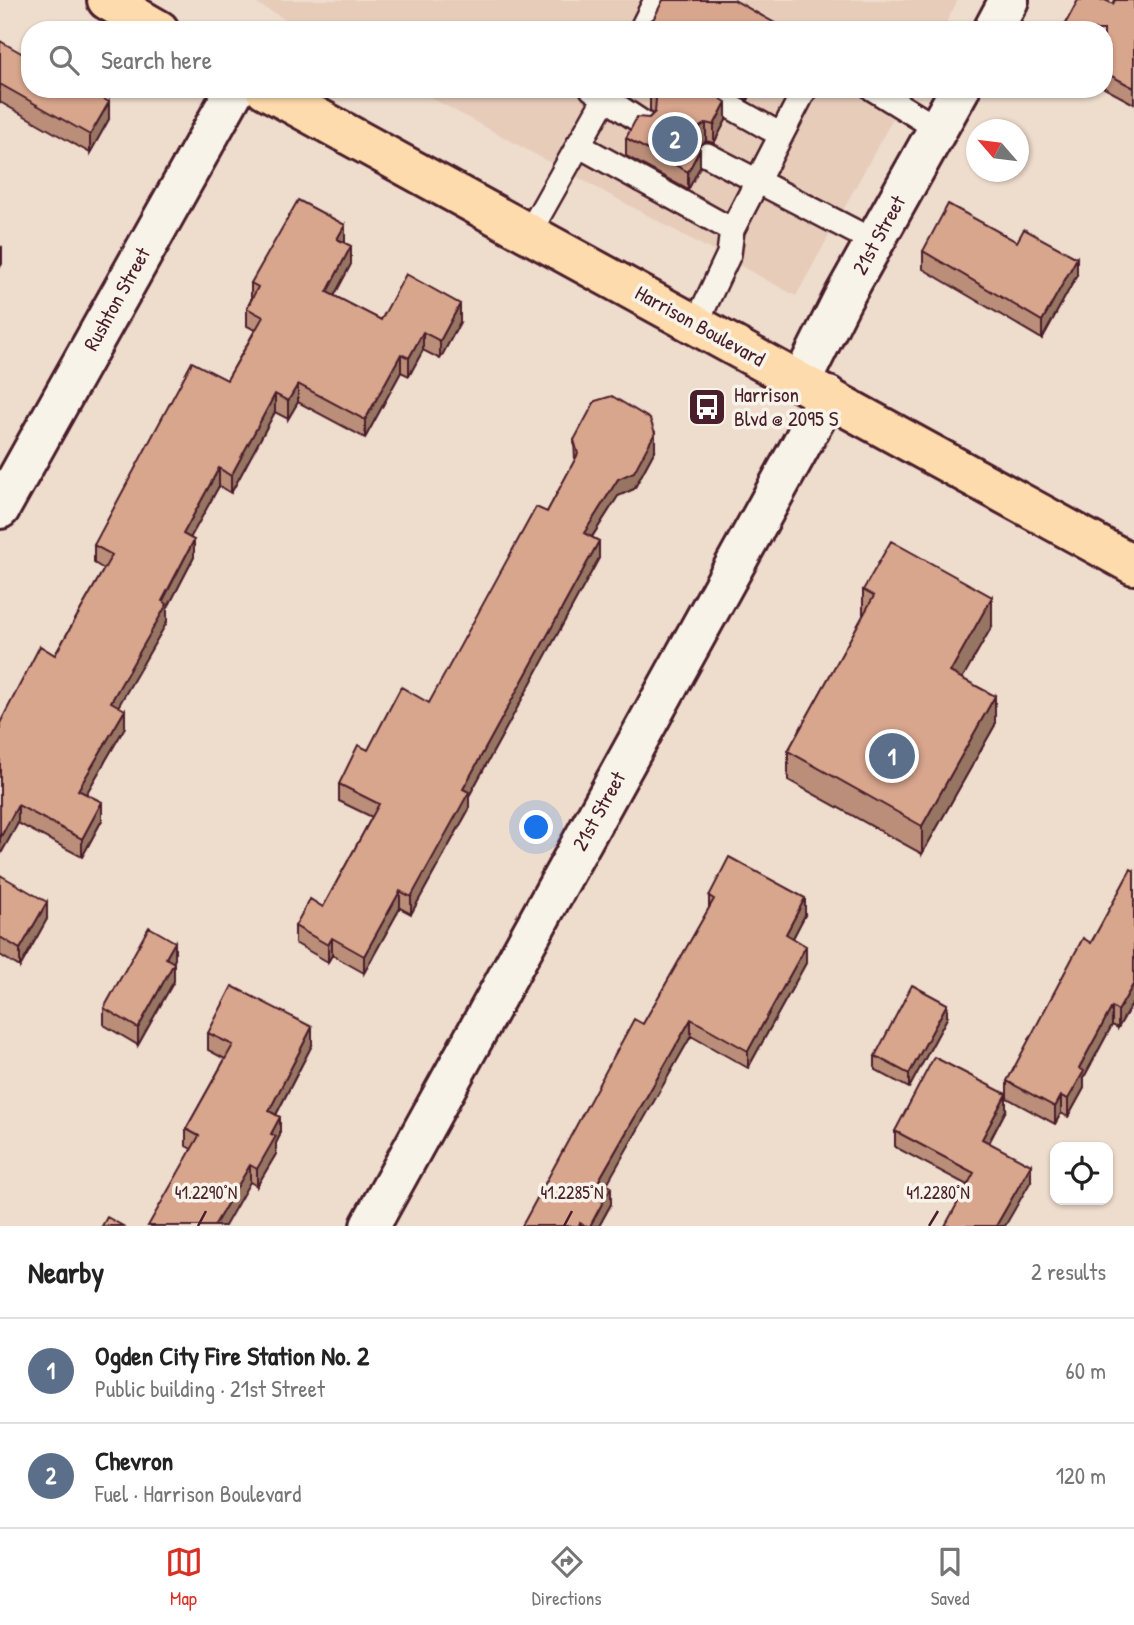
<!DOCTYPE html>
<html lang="en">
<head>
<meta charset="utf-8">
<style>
  :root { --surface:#fff; --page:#f2f2f2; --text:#222; --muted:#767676; --line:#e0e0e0; --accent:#d93025 }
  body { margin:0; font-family:"Patrick Hand",sans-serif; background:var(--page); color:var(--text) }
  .controls { position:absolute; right:21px; bottom:21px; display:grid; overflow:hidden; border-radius:14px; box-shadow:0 2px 5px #0004 }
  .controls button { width:63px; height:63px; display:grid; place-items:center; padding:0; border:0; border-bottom:2px solid var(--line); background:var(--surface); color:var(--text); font:35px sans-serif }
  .compass { position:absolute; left:966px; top:119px; width:63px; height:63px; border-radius:50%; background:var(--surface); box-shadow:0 2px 5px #0004; rotate:298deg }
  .you { position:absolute; left:537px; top:828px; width:24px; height:24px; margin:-18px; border:5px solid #fff; border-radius:50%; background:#1a73e8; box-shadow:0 0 0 10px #1a73e833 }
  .badge { display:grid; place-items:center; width:46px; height:46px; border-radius:50%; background:var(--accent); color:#fff; font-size:23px; font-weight:700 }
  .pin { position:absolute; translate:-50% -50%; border:4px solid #fff; box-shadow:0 2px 7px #0006 }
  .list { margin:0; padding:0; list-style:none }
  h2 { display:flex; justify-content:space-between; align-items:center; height:91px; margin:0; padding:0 28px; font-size:30px }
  h2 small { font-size:23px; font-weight:400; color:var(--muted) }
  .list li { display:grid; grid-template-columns:46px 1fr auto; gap:21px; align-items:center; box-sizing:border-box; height:105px; padding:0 28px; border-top:2px solid var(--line) }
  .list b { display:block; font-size:26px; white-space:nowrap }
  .list p { margin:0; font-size:23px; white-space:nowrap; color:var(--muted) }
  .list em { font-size:23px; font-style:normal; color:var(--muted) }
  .icon { flex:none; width:38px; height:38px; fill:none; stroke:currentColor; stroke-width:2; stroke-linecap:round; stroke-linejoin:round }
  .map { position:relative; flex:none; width:1134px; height:1226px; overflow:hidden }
  .search { position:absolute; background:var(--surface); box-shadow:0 2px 5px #0004; left:21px; right:21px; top:21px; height:77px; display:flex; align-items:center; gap:18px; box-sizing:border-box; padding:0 24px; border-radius:28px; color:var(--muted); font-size:26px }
  .sheet { height:301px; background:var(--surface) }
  nav { display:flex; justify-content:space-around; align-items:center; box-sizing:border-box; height:98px; border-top:2px solid var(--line); background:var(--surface); font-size:19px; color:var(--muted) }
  nav a { display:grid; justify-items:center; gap:4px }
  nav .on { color:var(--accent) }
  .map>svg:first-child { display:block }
  .built { fill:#e7ccba }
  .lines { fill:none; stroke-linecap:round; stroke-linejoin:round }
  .lane-casing { stroke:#4a1f2b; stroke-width:28 }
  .street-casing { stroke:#4a1f2b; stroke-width:44 }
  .primary-casing { stroke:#4a1f2b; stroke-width:44 }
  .lane { stroke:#f7f3e8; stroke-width:23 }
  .street { stroke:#f7f3e8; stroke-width:38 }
  .primary { stroke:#fedbac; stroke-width:38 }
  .wall { fill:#ba8e79; stroke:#4a1f2b; stroke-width:2 }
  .shaded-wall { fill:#977463; stroke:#4a1f2b; stroke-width:2 }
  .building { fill:#d8a58d; stroke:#4a1f2b; stroke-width:2 }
  .ticks { fill:none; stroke:#4a1f2b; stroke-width:2.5 }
  .labels { text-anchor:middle; stroke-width:7; stroke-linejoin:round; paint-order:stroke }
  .street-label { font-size:21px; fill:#4a1f2b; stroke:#f7f3e8 }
  .poi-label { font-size:21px; fill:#4a1f2b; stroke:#f7f3e8; text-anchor:start }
  .ticks-label { font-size:18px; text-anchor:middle; fill:#4a1f2b; stroke:#f7f3e8; stroke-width:7; stroke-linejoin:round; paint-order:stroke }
</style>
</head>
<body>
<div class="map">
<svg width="1134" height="1226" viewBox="0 0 1134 1226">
  <rect width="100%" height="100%" fill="#eedccd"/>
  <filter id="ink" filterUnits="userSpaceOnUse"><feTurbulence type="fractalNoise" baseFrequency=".0143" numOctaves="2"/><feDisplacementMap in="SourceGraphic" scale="14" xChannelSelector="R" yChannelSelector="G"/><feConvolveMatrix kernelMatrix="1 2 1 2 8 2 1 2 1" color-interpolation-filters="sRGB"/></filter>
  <g filter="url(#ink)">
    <!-- built -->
    <path class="built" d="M250 0H958L942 30H305Z
      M415 89H909L796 296Z"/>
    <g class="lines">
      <defs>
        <path id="lane" d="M641 30 656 0
          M610 89 605 98 643 123
          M699 89 781 135
          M873 89 938 129
          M578 145 732 230 805 89
          M707 155 875 242
          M529 233 605 98 592 89
          M696 324 729 254 732 230"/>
        <path id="street" d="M993 30 1009 0
          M801 382 842 300 960 89
          M0 509 235 89
          M370 1226 828 396"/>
        <path id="primary" d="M107 0 159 30
          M265 89 1134 565"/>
      </defs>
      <!-- lane casing -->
      <use href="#lane" class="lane-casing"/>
      <!-- street casing -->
      <use href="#street" class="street-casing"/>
      <!-- primary casing -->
      <use href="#primary" class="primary-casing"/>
      <!-- lane -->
      <use href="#lane" class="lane"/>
      <!-- street -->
      <use href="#street" class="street"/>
      <!-- primary -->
      <use href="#primary" class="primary"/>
    </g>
    <!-- wall -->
    <path class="wall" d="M1134 0V104L1104 88V30H1063V28L1113 4Z
      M0 41 109 119 90 153 0 102Z
      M728 89H754L748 100Z
      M650 93 726 120 714 143 706 141 698 146 700 167 688 190 626 156V138L653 114 650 111Z
      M1017 242 1077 275 1042 339 923 269V251Z
      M345 243 351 264 334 296 381 320 460 322 440 359 423 350 409 376 401 372 365 438 298 402 288 419 275 412 231 493 219 486 190 538 194 557 167 609V622L118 706 125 727 86 794 102 820 82 857 18 823 0 855 55 655 104 569 94 563V545L227 380 255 330 247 326V308L251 300V283Z
      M574 440 655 450 634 489 618 496 592 537 599 558 469 796V809L411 914 400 908 364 973 332 955 328 962 295 943V926L323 907 372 817 339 801V784L368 750 429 703 547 512 575 460Z
      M863 590 992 626 962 678 995 725 922 854 788 780V751L863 616Z
      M1134 871V1000L1118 1028 1112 1025 1084 1077V1088L1068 1117 1061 1113 1055 1124 1007 1098V1081Z
      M0 875 47 919 20 967 0 955Z
      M709 896 805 915 793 938 806 963 748 1068 691 1036 606 1184 611 1204 599 1226H522L643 1024 709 909Z
      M175 959 173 962 174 981 138 1045 104 1025V1008Z
      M947 1018 909 1088 875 1070V1056Z
      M208 1033 312 1045 276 1115 280 1135 276 1143V1154L257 1186 186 1146V1129L225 1059 208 1050Z
      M1006 1110 989 1143 1031 1181 967 1185 895 1147V1131Z"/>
    <!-- shaded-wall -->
    <path class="shaded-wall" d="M748 89H754L748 100Z
      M109 102V119L90 153V135Z
      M726 102V120L714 143V125Z
      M706 123V141L695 148 693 138 695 130Z
      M700 149V167L688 190V172Z
      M345 225V243L337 239Z
      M2 246V264L0 267V250Z
      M351 246V264L327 309V292Z
      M1077 258V275L1042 339V321Z
      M460 304V322L440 359V341Z
      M423 332V350L409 376V358Z
      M401 354V372L365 438V420Z
      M298 384V402L288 419V401Z
      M275 394V412L231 493V476Z
      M655 433V450L634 489 618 496 584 549V533L618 479Z
      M219 468V486L183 551V534Z
      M194 540V557L167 609V622L111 719V702Z
      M599 541V558L469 796V809L411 914V897L463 789Z
      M992 597V626L950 700V672Z
      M995 696V725L922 854V826Z
      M125 710V727L78 808V790Z
      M102 802V820L82 857V839Z
      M18 805V823L0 855V838Z
      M400 891V908L364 973V956Z
      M805 898V915L786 951V934Z
      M47 902V919L20 967V949Z
      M332 938V955L328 962V945Z
      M175 942V959L166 976V958Z
      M806 946V963L748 1068V1051Z
      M174 963V981L138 1045V1028Z
      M1134 983V1000L1118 1028V1011Z
      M947 1004V1018L909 1088V1074Z
      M1112 1007V1025L1084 1077V1088L1068 1117V1099L1079 1068Z
      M691 1019V1036L599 1198V1180Z
      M312 1027V1045L269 1128V1111Z
      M1006 1094V1110L982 1155V1139Z
      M1061 1096V1113L1055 1124V1107Z
      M280 1117V1135L276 1143V1154L257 1186V1169L271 1134Z
      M250 1165V1182L225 1226H214Z
      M1031 1165V1181L1005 1226H996Z
      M611 1187V1204L599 1226H590Z"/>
    <!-- building -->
    <path class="building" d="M663 0H734L780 26 778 30H648L642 26 654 18Z
      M1078 0H1105L1113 4 1115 0H1134V88L1104 72V30H1067L1063 28Z
      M0 41 30 58V89H87L109 102 90 135 0 84Z
      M652 89H705L726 102 714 125 706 123 695 130 693 138 700 149 688 172 626 138 637 117 649 118 655 112 656 99 650 93Z
      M298 200 345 225 337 239 351 246 327 292 381 320 406 274 460 304 440 341 423 332 409 358 401 354 365 420 298 384 288 401 275 394 231 476 219 468 183 534 194 540 162 601 167 604 111 702 125 710 78 790 102 802 82 839 18 805 0 838V723L40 646 55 655 112 555 94 545 192 362 227 380 263 317 247 308 258 287 251 283Z
      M948 204 1017 242 1024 229 1077 258 1042 321 923 251Z
      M612 396 650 419 655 433 634 472 618 479 584 533 599 541 463 789 469 792 411 897 400 891 364 956 332 938 328 945 295 926 310 899 323 907 379 804 339 784 358 745 368 750 401 687 429 703 536 507 547 512 578 454 574 440 595 401Z
      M891 541 992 597 950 672 995 696 922 826 788 751 874 596 863 590Z
      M729 857 805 898 786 934 806 946 748 1051 691 1019 599 1180 611 1187 590 1226H585L580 1223 579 1226H522L634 1019 643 1024 714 899 709 896Z
      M1131 869 1134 871V983L1118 1011 1112 1007 1079 1068 1084 1071 1068 1099 1061 1096 1055 1107 1007 1081 1083 938 1091 943Z
      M0 875 47 902 20 949 0 937Z
      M149 927 175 942 166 958 174 963 138 1028 104 1008Z
      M912 985 947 1004 909 1074 875 1056Z
      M232 986 312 1027 269 1111 280 1117 271 1134 276 1136 257 1169 250 1165 214 1226H148L199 1136 186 1129 233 1045 208 1033Z
      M934 1057 1006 1094 982 1139 1031 1165 996 1226H945L974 1173 895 1131Z
      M107 1217 123 1226H102Z"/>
  </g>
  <!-- ticks -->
  <path class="ticks" d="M198 1226 206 1211M564 1226 572 1211M929 1226 938 1211"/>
  <!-- icons -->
  <defs>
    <symbol id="bus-square" viewBox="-11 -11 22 22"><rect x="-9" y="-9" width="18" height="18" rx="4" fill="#4a1f2b" stroke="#f7f3e8"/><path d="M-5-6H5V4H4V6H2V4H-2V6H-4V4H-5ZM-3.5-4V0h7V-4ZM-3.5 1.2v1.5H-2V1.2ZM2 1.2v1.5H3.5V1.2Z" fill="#fff"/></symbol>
  </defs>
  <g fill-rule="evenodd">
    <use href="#bus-square" x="685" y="385" width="44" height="44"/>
  </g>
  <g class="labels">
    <!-- street labels -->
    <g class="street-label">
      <text transform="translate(879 235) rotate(-61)" y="7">21st Street</text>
      <text transform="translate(117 299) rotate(-61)" y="7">Rushton Street</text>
      <text transform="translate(700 326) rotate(29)" y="7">Harrison Boulevard</text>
      <text transform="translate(599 811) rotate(-61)" y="7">21st Street</text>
    </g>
    <!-- poi labels -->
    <g class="poi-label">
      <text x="734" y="402">Harrison<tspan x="734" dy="24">Blvd @ 2095 S</tspan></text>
    </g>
  </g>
  <g class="ticks-label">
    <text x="206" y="1199">41.2290°N</text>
    <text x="572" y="1199">41.2285°N</text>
    <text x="938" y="1199">41.2280°N</text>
  </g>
</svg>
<div class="controls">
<button><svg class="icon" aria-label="locate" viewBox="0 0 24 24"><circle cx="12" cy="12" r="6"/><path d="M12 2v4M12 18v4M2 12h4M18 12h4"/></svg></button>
</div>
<svg class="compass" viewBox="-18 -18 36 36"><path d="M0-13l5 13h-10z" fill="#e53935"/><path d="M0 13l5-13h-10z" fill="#767676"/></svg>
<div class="you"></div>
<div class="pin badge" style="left:892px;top:756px;background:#5c6f8a">1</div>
<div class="pin badge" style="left:675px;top:139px;background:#5c6f8a">2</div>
<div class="search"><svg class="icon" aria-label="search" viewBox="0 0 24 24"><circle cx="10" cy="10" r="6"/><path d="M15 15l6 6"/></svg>Search here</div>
</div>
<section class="sheet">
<h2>Nearby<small>2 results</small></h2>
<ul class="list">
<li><span class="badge" style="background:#5c6f8a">1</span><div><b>Ogden City Fire Station No. 2</b><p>Public building · 21st Street</p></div><em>60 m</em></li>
<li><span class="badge" style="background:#5c6f8a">2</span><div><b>Chevron</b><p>Fuel · Harrison Boulevard</p></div><em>120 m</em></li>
</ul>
</section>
<nav>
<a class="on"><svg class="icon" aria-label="map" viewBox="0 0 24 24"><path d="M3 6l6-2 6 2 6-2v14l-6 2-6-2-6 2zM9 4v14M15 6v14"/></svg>Map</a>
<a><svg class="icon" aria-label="directions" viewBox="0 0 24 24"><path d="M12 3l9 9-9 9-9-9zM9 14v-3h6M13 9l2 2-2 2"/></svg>Directions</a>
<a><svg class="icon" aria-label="saved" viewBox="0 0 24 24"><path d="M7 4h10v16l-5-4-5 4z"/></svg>Saved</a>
</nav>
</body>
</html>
